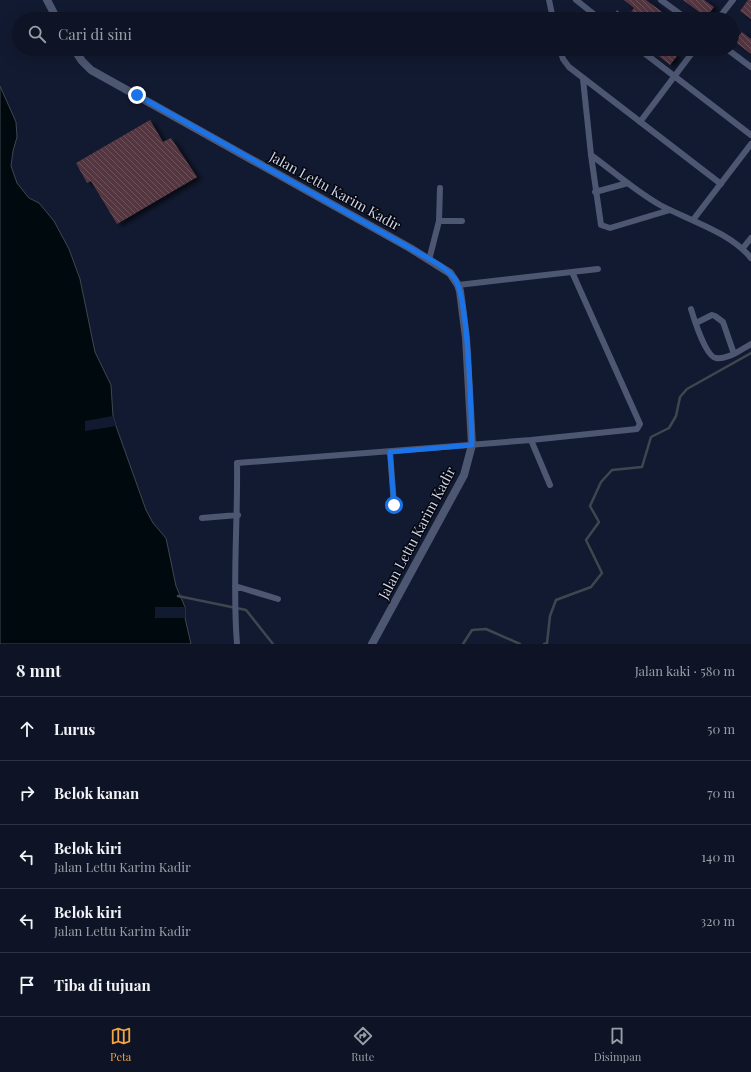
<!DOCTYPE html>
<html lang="id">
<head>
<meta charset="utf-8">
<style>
  :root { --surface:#0e1425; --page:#171d2d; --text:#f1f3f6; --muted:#9b9ea7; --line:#2e3342; --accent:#f2a541 }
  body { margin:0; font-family:"Playfair Display",serif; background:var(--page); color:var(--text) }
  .stop { position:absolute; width:12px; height:12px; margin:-9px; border:3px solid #1a73e8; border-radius:50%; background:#fff }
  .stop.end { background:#1a73e8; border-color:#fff; box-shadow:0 1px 4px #0008 }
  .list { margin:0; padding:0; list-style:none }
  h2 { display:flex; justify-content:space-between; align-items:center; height:52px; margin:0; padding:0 16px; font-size:17px }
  h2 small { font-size:13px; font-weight:400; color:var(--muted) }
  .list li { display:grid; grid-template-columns:26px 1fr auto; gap:12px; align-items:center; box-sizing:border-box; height:64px; padding:0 16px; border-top:1px solid var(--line) }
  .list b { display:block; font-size:15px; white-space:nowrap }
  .list p { margin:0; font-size:13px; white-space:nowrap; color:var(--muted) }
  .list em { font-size:13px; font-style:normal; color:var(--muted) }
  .icon { flex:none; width:22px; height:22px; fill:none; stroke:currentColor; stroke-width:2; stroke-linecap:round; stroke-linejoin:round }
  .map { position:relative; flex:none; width:751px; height:644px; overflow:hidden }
  .search { position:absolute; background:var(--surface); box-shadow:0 4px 16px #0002; left:12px; right:12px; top:12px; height:44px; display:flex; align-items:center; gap:10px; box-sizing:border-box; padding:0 14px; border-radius:22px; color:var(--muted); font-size:15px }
  .sheet { height:372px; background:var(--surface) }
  nav { display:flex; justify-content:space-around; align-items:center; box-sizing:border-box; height:56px; border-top:1px solid var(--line); background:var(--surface); font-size:11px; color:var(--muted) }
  nav a { display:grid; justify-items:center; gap:2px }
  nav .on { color:var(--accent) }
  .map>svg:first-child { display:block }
  .water { fill:#000a0e; stroke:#3e474e }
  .pier { fill:#121a31 }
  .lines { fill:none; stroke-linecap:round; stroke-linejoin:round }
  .stream { stroke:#3e474e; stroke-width:2.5 }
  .building { fill:url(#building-back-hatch); filter:url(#shadow) }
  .minor { stroke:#4d5772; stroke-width:6 }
  .tertiary { stroke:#4d5772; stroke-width:8 }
  .route { stroke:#1a73e8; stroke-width:5 }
  .labels { text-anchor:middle; stroke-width:3; stroke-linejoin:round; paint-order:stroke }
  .street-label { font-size:14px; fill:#ced4e4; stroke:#04060f }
</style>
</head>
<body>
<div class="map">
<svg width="751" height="644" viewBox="0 0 751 644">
  <defs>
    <pattern id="building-back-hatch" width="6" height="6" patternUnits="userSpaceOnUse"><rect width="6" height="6" fill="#553641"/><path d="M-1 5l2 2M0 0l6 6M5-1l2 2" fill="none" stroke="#6c525c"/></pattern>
    <filter id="shadow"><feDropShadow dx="4.5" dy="2.5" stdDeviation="2" flood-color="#0009"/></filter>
  </defs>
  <rect width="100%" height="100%" fill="#121a31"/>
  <!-- water -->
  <path class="water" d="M0 86 16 122 17 137 13 151 11 166 17 183 29 198 39 203 54 221 69 249 80 279 95 352 111 385 113 416 116 426 146 510 153 523 166 538 176 586 185 607V618L191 644H0Z"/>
  <!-- pier -->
  <path class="pier" d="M113 416 116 426 85 431V421Z
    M155 607H185V618H155Z"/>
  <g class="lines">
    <!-- stream -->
    <path class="stream" d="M178 596 246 610 273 644
      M463 644 472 630 486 629 520 644
      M544 644 547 643 550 616 556 600 591 587 602 573 586 540 599 522 590 506 601 482 612 470 642 467 651 437 669 428 676 416 680 397 687 389 751 353"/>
  </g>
  <!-- building -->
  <path class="building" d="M624 0H646L672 19H610L617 10 627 18 634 8Z
    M683 0H704L714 7 706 17Z
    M748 0H751V19L740 11Z
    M742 32 751 39V54L734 41Z
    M650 49H668L677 56 670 65Z
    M150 120 163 142 171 138 197 177 117 224 91 181 87 183 76 163Z"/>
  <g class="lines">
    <!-- minor -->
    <path class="minor" d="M549 0 553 19
      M576 0 600 19
      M661 0 687 19
      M718 19 733 0
      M560 49 563 59 569 67 721 184
      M639 49 751 135
      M727 49 751 67
      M583 79 591 155 601 225 610 228 670 210
      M640 122 695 49
      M591 155C613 171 635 191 660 205 688 220 730 232 751 258
      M595 192 628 183
      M693 220 751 144
      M439 221H462
      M743 248 751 238
      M429 260 439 221 440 188
      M458 285 598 269
      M691 309C694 319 706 357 716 358 728 360 742 349 751 344
      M696 323 712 315 715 316 723 322 734 354
      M531 440 550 485
      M390 452 394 505
      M202 518 238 515
      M235 586 278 599
      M237 644C232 584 238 523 237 463L531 440 637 429 640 424 572 272"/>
    <!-- tertiary -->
    <path class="tertiary" d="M47 0 57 19
      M74 49 82 61 91 70 410 248 450 273 458 285 460 291 466 338 472 445 464 475 372 644"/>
  </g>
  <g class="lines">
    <!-- route -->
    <path class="route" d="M137 95 410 248C425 257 444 265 455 279 469 299 471 415 472 445L390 452 394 505"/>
  </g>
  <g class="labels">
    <!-- street labels -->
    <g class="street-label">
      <text transform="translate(335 191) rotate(29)" y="5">Jalan Lettu Karim Kadir</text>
      <text transform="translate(417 533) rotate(-62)" y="5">Jalan Lettu Karim Kadir</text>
    </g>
  </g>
</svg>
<div class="stop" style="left:394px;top:505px"></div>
<div class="stop end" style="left:137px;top:95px"></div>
<div class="search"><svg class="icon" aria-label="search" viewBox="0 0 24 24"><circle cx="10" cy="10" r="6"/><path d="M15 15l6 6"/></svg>Cari di sini</div>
</div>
<section class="sheet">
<h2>8 mnt<small>Jalan kaki · 580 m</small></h2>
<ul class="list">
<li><svg class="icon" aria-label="ahead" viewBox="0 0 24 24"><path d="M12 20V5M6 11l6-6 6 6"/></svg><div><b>Lurus</b></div><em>50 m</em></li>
<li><svg class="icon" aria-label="right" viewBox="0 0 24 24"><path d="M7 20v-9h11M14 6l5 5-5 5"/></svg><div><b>Belok kanan</b></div><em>70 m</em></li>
<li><svg class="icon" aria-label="left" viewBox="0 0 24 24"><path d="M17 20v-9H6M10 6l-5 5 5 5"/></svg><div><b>Belok kiri</b><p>Jalan Lettu Karim Kadir</p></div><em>140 m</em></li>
<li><svg class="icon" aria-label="left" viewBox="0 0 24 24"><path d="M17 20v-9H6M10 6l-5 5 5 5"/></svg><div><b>Belok kiri</b><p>Jalan Lettu Karim Kadir</p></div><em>320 m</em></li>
<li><svg class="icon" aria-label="arrive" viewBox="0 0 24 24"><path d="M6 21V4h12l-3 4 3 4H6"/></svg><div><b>Tiba di tujuan</b></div></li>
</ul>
</section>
<nav>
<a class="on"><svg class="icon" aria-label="map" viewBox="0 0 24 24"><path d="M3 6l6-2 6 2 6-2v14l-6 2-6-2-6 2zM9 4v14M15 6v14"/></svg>Peta</a>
<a><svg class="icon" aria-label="directions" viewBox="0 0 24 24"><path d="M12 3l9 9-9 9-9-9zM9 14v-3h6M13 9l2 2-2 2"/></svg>Rute</a>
<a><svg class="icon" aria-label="saved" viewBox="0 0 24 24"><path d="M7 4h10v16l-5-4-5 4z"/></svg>Disimpan</a>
</nav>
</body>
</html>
